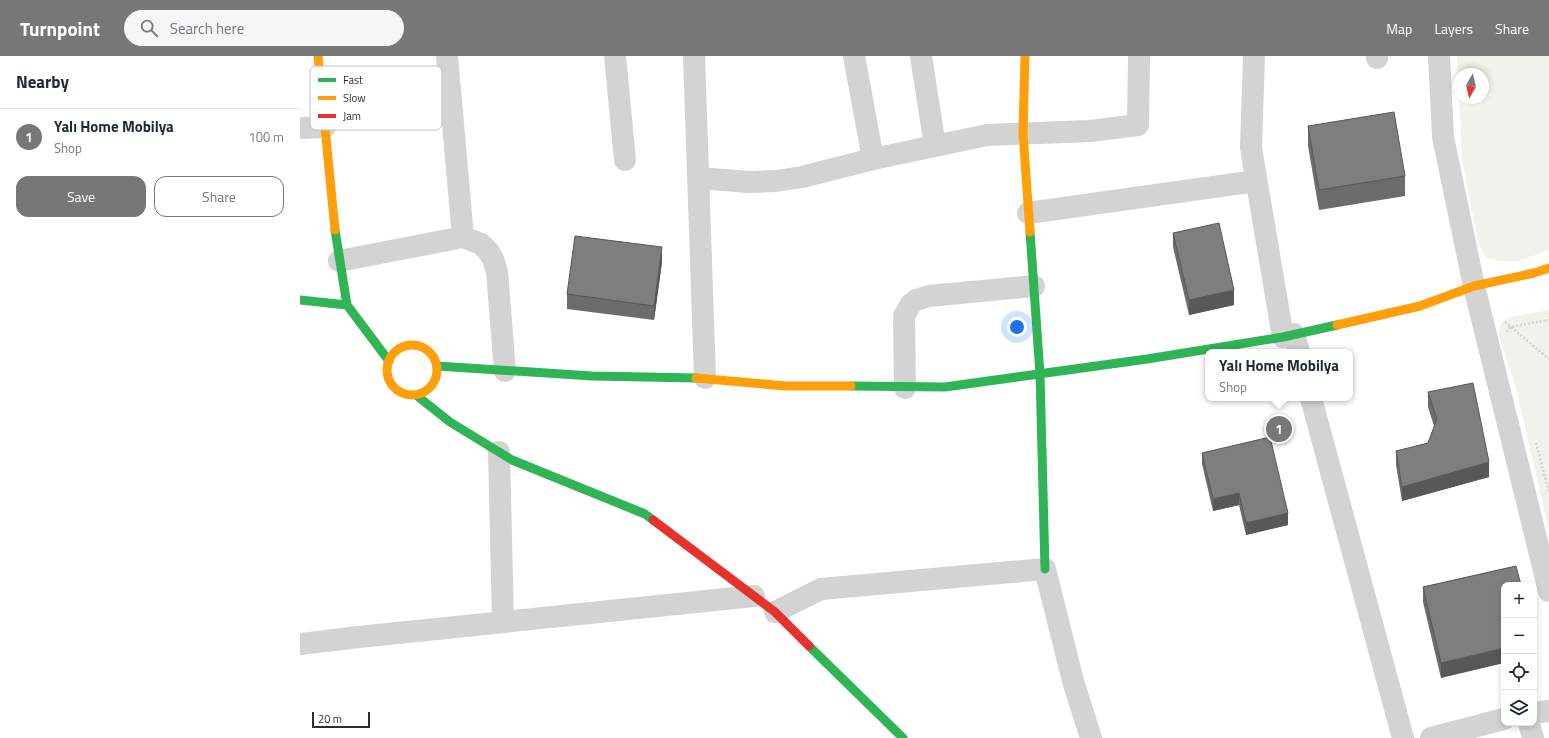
<!DOCTYPE html>
<html lang="en">
<head>
<meta charset="utf-8">
<style>
  :root { --surface:#fff; --page:#f6f6f7; --text:#1f2937; --muted:#747a83; --line:#e0e1e3; --accent:#777 }
  body { margin:0; font-family:"Titillium Web",sans-serif; background:var(--page); color:var(--text) }
  .controls { position:absolute; right:12px; bottom:12px; display:grid; overflow:hidden; border-radius:8px; box-shadow:0 2px 6px #0003 }
  .controls button { width:36px; height:36px; display:grid; place-items:center; padding:0; border:0; border-bottom:1px solid var(--line); background:var(--surface); color:var(--text); font:20px sans-serif }
  .compass { position:absolute; left:1153px; top:12px; width:36px; height:36px; border-radius:50%; background:var(--surface); box-shadow:0 2px 6px #0003; rotate:188deg }
  .scale { position:absolute; left:12px; bottom:10px; width:58px; box-sizing:border-box; padding-left:4px; border:2px solid #2e2e2e; border-top:0; font-size:11px; line-height:14px; white-space:nowrap; color:#2e2e2e; -webkit-text-stroke:3px #fff; paint-order:stroke }
  .you { position:absolute; left:717px; top:271px; width:14px; height:14px; margin:-10px; border:3px solid #fff; border-radius:50%; background:#1a73e8; box-shadow:0 0 0 6px #1a73e833 }
  .badge { display:grid; place-items:center; width:26px; height:26px; border-radius:50%; background:var(--accent); color:#fff; font-size:13px; font-weight:700 }
  .pin { position:absolute; translate:-50% -50%; border:2px solid #fff; box-shadow:0 1px 4px #0006 }
  .popup { position:absolute; left:905px; top:293px; width:148px; height:52px; box-sizing:border-box; display:grid; place-content:center; border-radius:8px; background:var(--surface); filter:drop-shadow(0 1px 3px #0005); font-size:13px; white-space:nowrap; color:var(--muted) }
  .popup b { font-size:15px; color:var(--text) }
  .popup::after { content:''; position:absolute; left:50%; top:100%; margin-left:-8px; border:8px solid transparent; border-top-color:var(--surface) }
  .list { margin:0; padding:0; list-style:none }
  h2 { display:flex; justify-content:space-between; align-items:center; height:52px; margin:0; padding:0 16px; font-size:17px }
  h2 small { font-size:13px; font-weight:400; color:var(--muted) }
  .list li { display:grid; grid-template-columns:26px 1fr auto; gap:12px; align-items:center; box-sizing:border-box; height:56px; padding:0 16px; border-top:1px solid var(--line) }
  .list b { display:block; font-size:15px; white-space:nowrap }
  .list p { margin:0; font-size:13px; white-space:nowrap; color:var(--muted) }
  .list em { font-size:13px; font-style:normal; color:var(--muted) }
  .actions { display:flex; gap:8px; padding:12px 16px }
  .actions a { flex:1; padding:9px 0; border:1px solid var(--accent); border-radius:12px; text-align:center; font-size:14px; color:var(--accent) }
  .actions .main { background:var(--accent); color:#fff }
  .icon { flex:none; width:22px; height:22px; fill:none; stroke:currentColor; stroke-width:2; stroke-linecap:round; stroke-linejoin:round }
  .map { position:relative; flex:none; width:1249px; height:682px; overflow:hidden }
  header { display:flex; align-items:center; gap:24px; box-sizing:border-box; height:56px; padding:0 20px; background:var(--accent); color:#fff }
  header strong { font-size:19px }
  nav { display:flex; gap:22px; margin-inline-start:auto; font-size:14px }
  .search { width:280px; height:36px; background:var(--page); display:flex; align-items:center; gap:10px; box-sizing:border-box; padding:0 14px; border-radius:22px; color:var(--muted); font-size:15px }
  main { display:flex }
  aside { flex:1; background:var(--surface) }
  .map>svg:first-child { display:block }
  .green { fill:#f0f3ec; fill-rule:evenodd }
  .lines { fill:none; stroke-linecap:round; stroke-linejoin:round }
  .path { stroke:#d3d3d3; stroke-width:2.5; stroke-dasharray:2 2; stroke-linecap:butt }
  .street { stroke:#d3d3d3; stroke-width:22 }
  .fast { stroke:#30b455; stroke-width:9 }
  .slow { stroke:#ff9f0a; stroke-width:9 }
  .jam { stroke:#e5322d; stroke-width:9 }
  .wall { fill:#6c6c6c }
  .shaded-wall { fill:#585858 }
  .building { fill:#7e7e7e; stroke:#585858 }
  .key { fill:#fff; stroke:#c0c0c0; stroke-width:1 }
  .key-label { font-size:11px; fill:#2e2e2e }
</style>
</head>
<body>
<header>
<strong>Turnpoint</strong>
<div class="search"><svg class="icon" aria-label="search" viewBox="0 0 24 24"><circle cx="10" cy="10" r="6"/><path d="M15 15l6 6"/></svg>Search here</div>
<nav><a>Map</a><a>Layers</a><a>Share</a></nav>
</header>
<main>
<aside>
<h2>Nearby<small></small></h2>
<ul class="list">
<li><span class="badge">1</span><div><b>Yalı Home Mobilya</b><p>Shop</p></div><em>100 m</em></li>
</ul>
<div class="actions"><a class="main">Save</a><a>Share</a></div>
</aside>
<div class="map">
<svg width="1249" height="682" viewBox="0 0 1249 682">
  <rect width="100%" height="100%" fill="#fff"/>
  <!-- green -->
  <path class="green" d="M1157 0H1249V194C1225 203 1212 210 1186 202L1178 186 1162 103ZM1159 18H1183V42H1159Z
    M1249 254V474L1215 328 1199 280 1200 270 1203 265 1209 261Z"/>
  <g class="lines">
    <!-- path -->
    <path class="path" d="M1205 266 1249 303
      M1207 276 1210 271 1249 264
      M1236 387 1249 436"/>
    <!-- street -->
    <path class="street" d="M147 0 163 181
      M315 0 325 104
      M394 0 405 322
      M554 0 573 103
      M621 0 635 90
      M954 0 951 92 983 281
      M1139 0 1143 81 1174 230 1249 535
      M1077 2V0
      M0 72 25 71
      M399 122 449 126 476 125 502 121 573 103 687 79 790 75 838 69 839 0
      M728 157 956 125
      M39 205 163 181 181 188 189 196 193 203 197 216 198 228 205 315
      M994 278 999 296
      M605 332 604 260 611 248 616 244 629 240 734 230
      M1011 342 1103 682
      M199 396 203 566
      M475 556 521 533 745 513 773 625 791 682
      M0 588 59 581 454 540
      M1234 657 1249 655
      M1229 667 1233 682
      M1131 682 1204 663"/>
    <!-- fast -->
    <path class="fast" d="M35 174 47 249 89 305
      M730 176 740 318 745 513
      M0 244 47 249
      M137 310 292 320 396 322
      M551 330 645 331 847 303 983 281 1037 269
      M116 339 150 366 212 404 345 458 353 464
      M509 590 603 682"/>
    <!-- slow -->
    <path class="slow" d="M18 0 35 174
      M725 0 723 77 730 176
      M1037 269 1120 250 1174 230 1234 217 1249 212
      M87 314a25 25 0 1 1 50 0a25 25 0 1 1-50 0Z
      M396 322 486 330H551"/>
    <!-- jam -->
    <path class="jam" d="M353 464 475 556 509 590"/>
  </g>
  <!-- wall -->
  <path class="wall" d="M1008 70 1105 120V140L1019 154 1008 90Z
    M873 177 934 249 889 259 873 191Z
    M362 206 354 264 267 253V238Z
    M1128 336 1189 421 1102 445 1096 409V395L1128 387 1134 370 1128 351Z
    M902 397 988 469 946 479 939 449 913 455 902 408Z
    M1216 510 1141 622 1123 546V531Z"/>
  <!-- shaded-wall -->
  <path class="shaded-wall" d="M362 191V206L354 264V250Z
    M934 234V249L889 259V244Z
    M1189 406V421L1102 445V431Z
    M939 437V449L913 455V443Z
    M988 457V469L946 479V467Z
    M1204 592V607L1141 622V607Z"/>
  <!-- building -->
  <path class="building" d="M1094 56 1105 120 1019 134 1008 70Z
    M919 167 934 234 889 244 873 177Z
    M275 180 362 191 354 250 267 238Z
    M1173 327 1189 406 1102 431 1096 395 1128 387 1137 363 1128 336Z
    M970 381 988 457 946 467 939 437 913 443 902 397Z
    M1216 510 1221 529H1204V592L1141 607 1123 531Z"/>
  <!-- legend -->
  <rect x="10" y="10" width="132" height="64" rx="6" class="key"/>
  <rect x="18" y="22" width="18" height="4" fill="#30b455"/>
  <rect x="18" y="40" width="18" height="4" fill="#ff9f0a"/>
  <rect x="18" y="58" width="18" height="4" fill="#e5322d"/>
  <g class="key-label">
    <text x="43" y="28">Fast</text>
    <text x="43" y="46">Slow</text>
    <text x="43" y="64">Jam</text>
  </g>
</svg>
<div class="controls">
<button>+</button>
<button>−</button>
<button><svg class="icon" aria-label="locate" viewBox="0 0 24 24"><circle cx="12" cy="12" r="6"/><path d="M12 2v4M12 18v4M2 12h4M18 12h4"/></svg></button>
<button><svg class="icon" aria-label="layers" viewBox="0 0 24 24"><path d="M12 4l9 5-9 5-9-5zM3 14l9 5 9-5"/></svg></button>
</div>
<svg class="compass" viewBox="-18 -18 36 36"><path d="M0-13l5 13h-10z" fill="#e53935"/><path d="M0 13l5-13h-10z" fill="#747a83"/></svg>
<div class="scale">20 m</div>
<div class="you"></div>
<div class="pin badge" style="left:979px;top:373px">1</div>
<div class="popup"><b>Yalı Home Mobilya</b>Shop</div>
</div>
</main>
</body>
</html>
